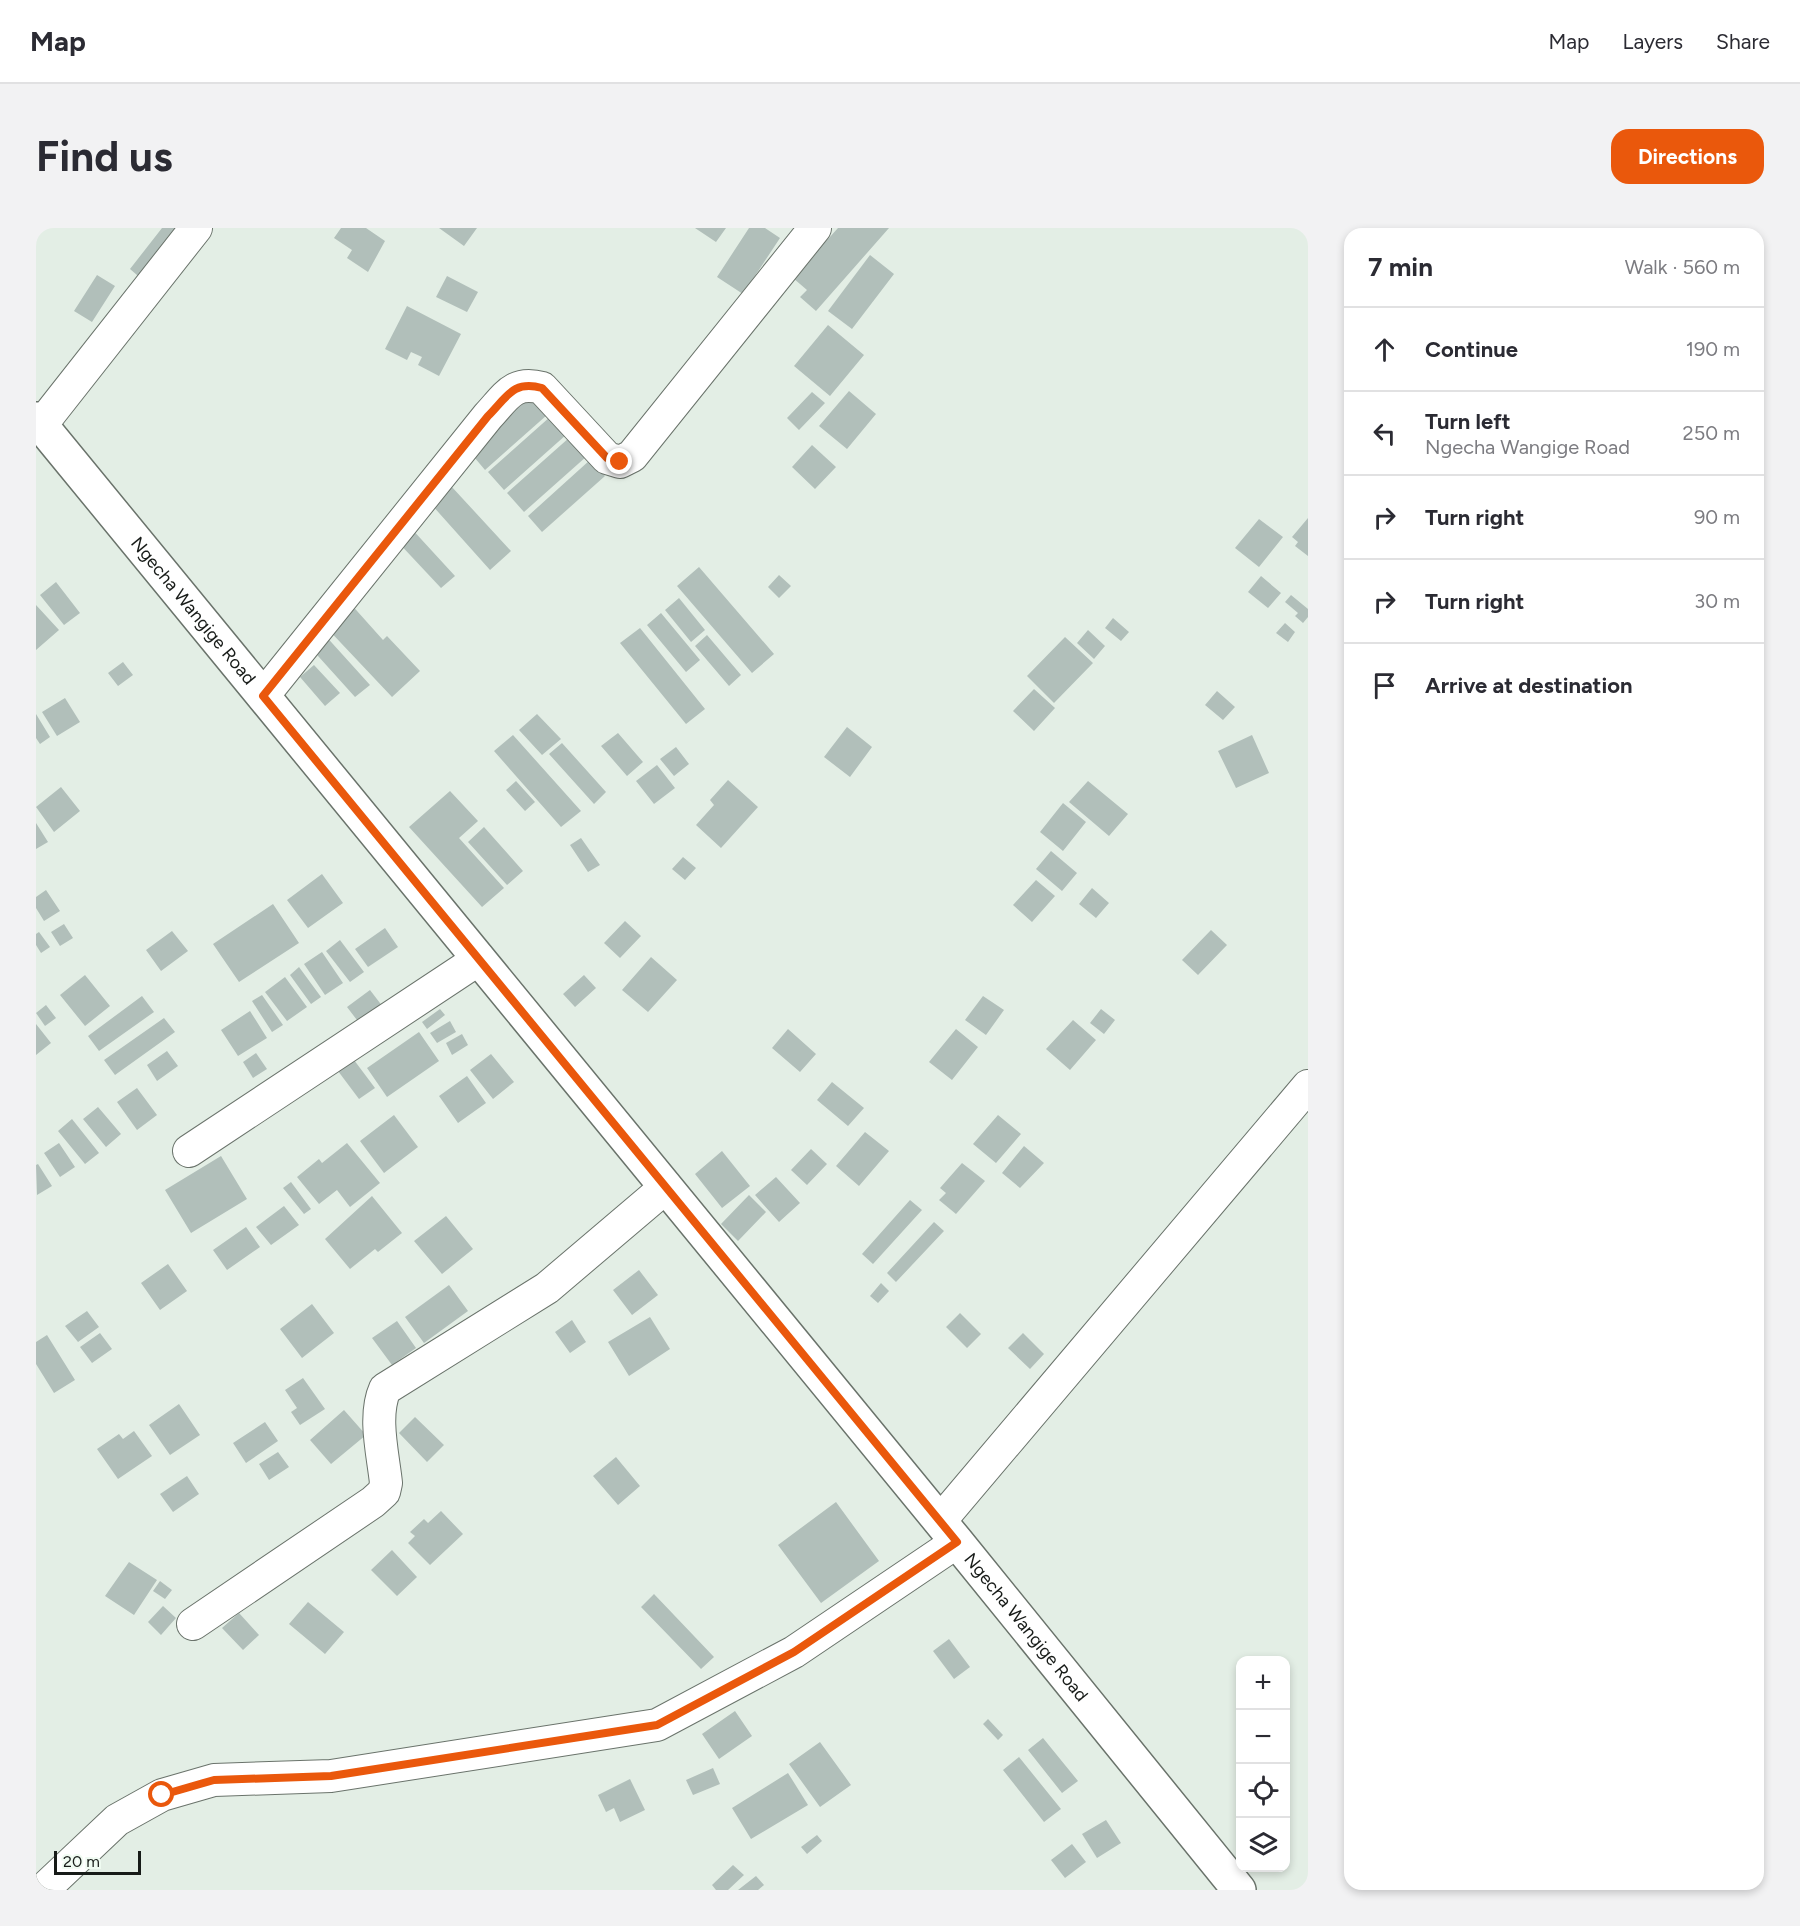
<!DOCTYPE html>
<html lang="en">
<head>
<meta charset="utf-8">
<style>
  :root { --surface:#fff; --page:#f2f2f3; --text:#2b2b33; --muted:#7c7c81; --line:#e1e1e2; --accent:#ea580c }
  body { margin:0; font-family:Figtree,sans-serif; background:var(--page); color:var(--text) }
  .controls { position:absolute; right:18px; bottom:18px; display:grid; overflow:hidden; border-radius:12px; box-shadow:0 3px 9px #0003 }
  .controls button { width:54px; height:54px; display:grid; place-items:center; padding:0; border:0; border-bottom:2px solid var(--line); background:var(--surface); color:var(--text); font:30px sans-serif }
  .scale { position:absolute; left:18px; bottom:15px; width:87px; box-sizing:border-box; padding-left:6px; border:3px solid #171b18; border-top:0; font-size:16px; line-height:21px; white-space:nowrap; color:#171b18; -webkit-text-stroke:4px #f0fbf2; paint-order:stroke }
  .stop { position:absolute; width:18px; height:18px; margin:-14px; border:4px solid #ea580c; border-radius:50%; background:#fff }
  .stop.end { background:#ea580c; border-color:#fff; box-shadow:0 2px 6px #0008 }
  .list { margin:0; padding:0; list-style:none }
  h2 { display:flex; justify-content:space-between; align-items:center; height:78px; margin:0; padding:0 24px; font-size:26px }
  h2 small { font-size:20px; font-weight:400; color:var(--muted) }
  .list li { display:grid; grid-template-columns:39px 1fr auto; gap:18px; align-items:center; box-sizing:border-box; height:84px; padding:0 24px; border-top:2px solid var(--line) }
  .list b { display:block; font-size:22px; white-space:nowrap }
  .list p { margin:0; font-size:20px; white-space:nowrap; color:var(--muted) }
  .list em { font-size:20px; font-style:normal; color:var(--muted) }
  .icon { flex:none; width:33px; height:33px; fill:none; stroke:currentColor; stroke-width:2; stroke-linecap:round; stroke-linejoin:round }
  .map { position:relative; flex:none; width:1272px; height:1662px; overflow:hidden; border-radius:18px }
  header { display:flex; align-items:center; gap:36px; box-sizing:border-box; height:84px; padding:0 30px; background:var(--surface); border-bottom:2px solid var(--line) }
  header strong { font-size:28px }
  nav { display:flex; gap:33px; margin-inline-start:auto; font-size:21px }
  .intro { display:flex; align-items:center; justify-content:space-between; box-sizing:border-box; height:144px; padding:0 36px }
  h1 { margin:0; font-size:42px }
  .button { padding:15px 27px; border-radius:18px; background:var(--accent); color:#fff; font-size:21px; font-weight:700 }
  main { display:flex; gap:36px; padding:0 36px }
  aside { flex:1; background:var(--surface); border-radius:18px; box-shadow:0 3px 9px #0003 }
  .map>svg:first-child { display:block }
  .building { fill:#b1bfba }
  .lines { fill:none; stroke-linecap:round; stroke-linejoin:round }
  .minor-casing { stroke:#6a736b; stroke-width:34 }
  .tertiary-casing { stroke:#6a736b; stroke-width:36 }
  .minor { stroke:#fff; stroke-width:32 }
  .tertiary { stroke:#fff; stroke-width:33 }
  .route { stroke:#ea580c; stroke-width:8 }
  .labels { text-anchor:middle; stroke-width:5; stroke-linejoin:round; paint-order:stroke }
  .street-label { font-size:18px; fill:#171b18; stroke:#f0fbf2 }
</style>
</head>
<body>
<header>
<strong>Map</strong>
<nav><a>Map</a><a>Layers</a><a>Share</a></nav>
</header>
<div class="intro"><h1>Find us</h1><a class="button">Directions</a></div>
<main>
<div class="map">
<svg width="1272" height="1662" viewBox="0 0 1272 1662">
  <rect width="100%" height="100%" fill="#e3eee5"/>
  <!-- building -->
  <path class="building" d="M126 0H150L108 53 94 41Z
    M305 0H330L349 13 332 44 311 30 316 22 298 10Z
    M403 0H441L428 18Z
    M659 0H690L680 14Z
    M713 0H729L744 10 707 66 681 49Z
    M802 0H853L780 83 764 69 771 62 757 50Z
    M834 27 858 46 816 101 792 83Z
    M61 47 79 58 56 94 38 83Z
    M411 48 442 64 431 84 400 69Z
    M371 78 425 106 403 148 382 137 386 129 375 124 371 132 349 121Z
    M792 97 828 127 794 168 758 138Z
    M813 163 840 186 811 221 783 198Z
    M776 164 789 175 763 202 751 190Z
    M494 169 511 187 449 242 433 223Z
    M515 188 531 206 468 262 452 244Z
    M534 209 551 228 488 284 471 265Z
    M776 217 800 239 779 261 756 239Z
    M554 232 569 248 506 304 492 288Z
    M415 258 475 323 454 342 395 276Z
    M1272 290V328L1259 318 1262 314 1256 309Z
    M1223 291 1247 309 1223 339 1199 320Z
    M374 299 419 348 405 360 360 312Z
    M663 339 738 426 716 445 641 358Z
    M743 347 755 358 743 370 732 359Z
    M1225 348 1245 365 1232 380 1212 364Z
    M20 354 44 385 28 397 4 367Z
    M1255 367 1272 381V389L1267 395 1259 388 1262 385 1249 374Z
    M643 370 669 402 655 414 629 382Z
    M313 374 347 412 351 408 384 443 356 469 288 397Z
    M0 377 23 402 0 422Z
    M625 385 664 432 650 444 611 397Z
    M1077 390 1093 404 1085 413 1069 400Z
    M1249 395 1259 404 1252 414 1240 405Z
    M604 400 669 481 650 496 584 415Z
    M1052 402 1069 418 1058 431 1041 415Z
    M287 405 334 457 319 469 273 418Z
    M671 407 705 447 693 458 659 418Z
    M1029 409 1057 435 1018 475 991 448Z
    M87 434 97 447 82 458 72 445Z
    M278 437 304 465 289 478 264 449Z
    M998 461 1019 480 998 503 977 483Z
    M1181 463 1199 479 1187 492 1169 477Z
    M29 470 44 494 21 508 6 484Z
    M0 486 14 509 4 516 0 510Z
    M501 486 525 511 506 527 483 502Z
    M811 499 836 519 814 549 788 529Z
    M582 505 607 534 591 548 565 518Z
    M477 507 545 583 525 599 458 523Z
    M1216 507 1233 545 1200 560 1182 523Z
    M526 515 570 564 558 576 513 526Z
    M640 519 653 536 638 548 624 531Z
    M621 537 639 560 618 576 600 553Z
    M692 552 722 579 685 620 660 597 678 577 674 572Z
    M480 553 499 574 489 583 470 562Z
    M1052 553 1092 586 1073 608 1033 574Z
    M25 559 44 583 18 604 0 579Z
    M414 563 442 593 423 610 468 660 446 679 373 599Z
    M1027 575 1050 594 1027 623 1004 604Z
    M0 595 12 614 0 621Z
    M448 599 487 643 471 657 432 614Z
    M545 610 564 637 552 644 534 617Z
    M1015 623 1041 645 1026 663 1000 641Z
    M647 629 660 640 649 652 636 641Z
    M286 646 307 675 272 700 251 672Z
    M1000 652 1019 668 996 694 977 677Z
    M1056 660 1073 675 1060 690 1043 676Z
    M10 662 24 683 8 693 0 680V669Z
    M237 676 263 715 203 754 177 716Z
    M589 693 605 708 584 730 568 715Z
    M28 696 37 710 24 718 15 704Z
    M349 700 362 719 332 739 319 721Z
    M1175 702 1191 717 1162 747 1146 732Z
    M136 703 152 723 125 743 110 722Z
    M3 704 14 719 5 725 0 717V706Z
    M304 712 328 744 314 754 290 723Z
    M286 724 307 755 289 767 268 736Z
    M615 729 641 752 612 784 586 762Z
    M263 739 285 769 275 776 254 747Z
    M49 747 74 778 49 798 24 767Z
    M548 747 560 760 539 779 527 766Z
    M249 749 271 779 251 793 229 764Z
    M334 762 347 779 324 796 311 779Z
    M226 767 247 797 236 804 216 773Z
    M106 768 118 784 63 823 52 808Z
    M947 768 968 782 950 807 929 792Z
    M10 777 20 790 9 798 0 785Z
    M404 781 409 787 391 801 386 794Z
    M1065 781 1079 792 1068 806 1054 795Z
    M214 783 231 810 202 828 185 802Z
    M128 790 139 804 79 847 68 832Z
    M1037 792 1060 812 1034 842 1010 821Z
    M414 793 420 804 401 815 394 805Z
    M0 796 15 815 0 827Z
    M752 801 780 826 764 844 736 820Z
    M920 801 942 819 916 852 893 834Z
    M383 804 403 833 351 869 331 840Z
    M426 806 432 817 416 827 410 815Z
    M131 823 142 838 121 853 111 837Z
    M220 825 231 841 217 850 207 834Z
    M455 826 478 854 457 871 434 842Z
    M318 832 339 860 323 871 302 843Z
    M431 848 450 875 422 895 403 868Z
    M796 854 828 880 812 898 781 872Z
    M101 860 121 887 101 902 81 874Z
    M62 879 85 906 70 919 47 891Z
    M358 887 382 919 348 945 324 913Z
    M962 887 985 906 960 935 937 916Z
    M36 891 63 925 49 936 22 903Z
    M829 904 853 923 823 958 800 938Z
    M23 915 39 939 24 949 8 925Z
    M311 915 344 955 314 979 301 962 283 976 261 949 283 931 286 935Z
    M988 918 1008 935 984 960 966 945Z
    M775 921 791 936 771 957 755 942Z
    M686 923 714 958 686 980 659 946Z
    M185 928 211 971 155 1005 129 962Z
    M926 935 949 953 920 986 903 972 910 965 904 960Z
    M2 936 16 958 1 967 0 937Z
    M740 949 764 975 743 994 719 967Z
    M255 954 275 981 268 986 247 960Z
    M713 967 730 984 702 1013 685 996Z
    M336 968 366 1005 342 1024 339 1021 314 1041 289 1011Z
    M874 972 886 982 837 1036 826 1026Z
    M248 978 263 997 235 1017 220 999Z
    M410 988 437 1021 406 1046 378 1013Z
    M898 994 908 1003 860 1054 851 1045Z
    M210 999 224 1019 191 1042 177 1022Z
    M132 1036 151 1063 124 1082 105 1055Z
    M603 1042 622 1067 596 1087 577 1062Z
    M845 1055 853 1063 842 1075 834 1068Z
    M413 1057 432 1083 388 1115 369 1089Z
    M276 1076 298 1105 266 1130 244 1101Z
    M51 1083 63 1099 42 1114 29 1098Z
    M924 1085 945 1106 931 1120 910 1099Z
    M614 1089 634 1121 593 1148 572 1114Z
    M536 1092 550 1114 534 1125 519 1104Z
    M361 1093 380 1120 356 1137 336 1110Z
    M64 1105 76 1121 56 1135 44 1119Z
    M987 1105 1008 1126 994 1141 972 1120Z
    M11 1107 39 1152 18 1165 0 1136V1114Z
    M267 1150 289 1181 264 1197 255 1184 261 1180 249 1162Z
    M143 1176 164 1207 134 1227 113 1197Z
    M308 1182 330 1207 295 1236 274 1212Z
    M379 1189 408 1217 391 1234 363 1205Z
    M229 1194 242 1213 210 1235 197 1215Z
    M98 1203 116 1228 82 1251 61 1221 83 1206 87 1211Z
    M242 1224 253 1239 233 1252 223 1236Z
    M580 1229 604 1258 582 1277 557 1248Z
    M151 1248 163 1266 137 1284 124 1266Z
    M800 1274 843 1333 785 1375 742 1317Z
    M405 1283 427 1306 394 1337 372 1315 379 1308 374 1304 388 1291 392 1295Z
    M356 1322 381 1349 361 1368 335 1342Z
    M93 1334 121 1352 98 1387 69 1368Z
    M124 1353 136 1362 129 1371 117 1363Z
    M618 1366 678 1429 665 1441 605 1379Z
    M272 1374 308 1404 289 1426 253 1396Z
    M127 1378 140 1390 125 1407 112 1394Z
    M203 1385 223 1407 207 1422 186 1400Z
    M913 1411 934 1439 918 1451 897 1423Z
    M699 1483 716 1508 683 1531 666 1506Z
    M952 1491 967 1507 962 1512 947 1496Z
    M1007 1510 1042 1553 1026 1565 992 1522Z
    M784 1514 815 1557 784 1579 753 1536Z
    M983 1529 1025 1581 1008 1594 967 1542Z
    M677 1540 684 1556 657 1567 650 1552Z
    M752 1545 772 1577 715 1611 696 1580Z
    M594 1551 609 1582 584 1594 578 1580 570 1584 562 1567Z
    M1070 1592 1085 1615 1061 1630 1046 1606Z
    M781 1607 786 1613 771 1626 765 1619Z
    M1036 1616 1050 1634 1029 1650 1015 1632Z
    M697 1637 708 1647 692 1662H680L676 1657Z
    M720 1648 728 1657 722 1662H702Z"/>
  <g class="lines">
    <defs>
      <path id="minor" d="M5 197 160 0
        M227 468 452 188C470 169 477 152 506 160L571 230 584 234 596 228 779 0
        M153 923 443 731
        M904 1293 1272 858
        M157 1396 337 1274 348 1264 350 1255C347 1226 337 1188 349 1161L511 1060 630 959
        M7 1662 81 1592 126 1567 178 1552 295 1548 621 1497 758 1424 921 1314"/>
      <g id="tertiary">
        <path id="s1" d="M0 191 921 1314 1203 1662"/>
      </g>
    </defs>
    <!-- minor casing -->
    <use href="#minor" class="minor-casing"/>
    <!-- tertiary casing -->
    <use href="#tertiary" class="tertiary-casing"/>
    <!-- minor -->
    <use href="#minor" class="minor"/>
    <!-- tertiary -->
    <use href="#tertiary" class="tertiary"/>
  </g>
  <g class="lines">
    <!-- route -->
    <path class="route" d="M126 1567 178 1552 295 1548 621 1497 758 1424 921 1314 227 468 452 188C471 169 477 152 506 160L571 230 584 234"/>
  </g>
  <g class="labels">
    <!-- street labels -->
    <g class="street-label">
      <text dy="6" stroke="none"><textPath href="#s1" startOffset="248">Ngecha Wangige Road</textPath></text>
      <text dy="6" stroke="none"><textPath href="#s1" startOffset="1562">Ngecha Wangige Road</textPath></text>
    </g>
  </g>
</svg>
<div class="controls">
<button>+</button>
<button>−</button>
<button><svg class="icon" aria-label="locate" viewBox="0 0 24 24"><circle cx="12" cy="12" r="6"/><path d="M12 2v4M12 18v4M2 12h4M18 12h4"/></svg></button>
<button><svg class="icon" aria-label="layers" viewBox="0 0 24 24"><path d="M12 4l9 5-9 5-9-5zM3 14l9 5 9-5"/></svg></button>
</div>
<div class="scale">20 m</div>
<div class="stop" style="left:126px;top:1567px"></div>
<div class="stop end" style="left:584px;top:234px"></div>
</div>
<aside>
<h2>7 min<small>Walk · 560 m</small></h2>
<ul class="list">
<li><svg class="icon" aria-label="ahead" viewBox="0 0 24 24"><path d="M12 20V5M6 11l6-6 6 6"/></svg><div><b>Continue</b></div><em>190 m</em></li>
<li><svg class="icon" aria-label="left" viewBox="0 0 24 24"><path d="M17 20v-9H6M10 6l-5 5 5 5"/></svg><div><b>Turn left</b><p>Ngecha Wangige Road</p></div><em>250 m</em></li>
<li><svg class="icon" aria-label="right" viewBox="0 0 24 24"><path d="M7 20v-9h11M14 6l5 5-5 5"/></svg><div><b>Turn right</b></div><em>90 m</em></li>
<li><svg class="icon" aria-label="right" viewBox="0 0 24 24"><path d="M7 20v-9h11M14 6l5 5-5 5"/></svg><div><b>Turn right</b></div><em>30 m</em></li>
<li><svg class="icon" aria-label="arrive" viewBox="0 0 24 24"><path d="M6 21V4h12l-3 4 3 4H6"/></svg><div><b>Arrive at destination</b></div></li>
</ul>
</aside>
</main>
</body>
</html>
